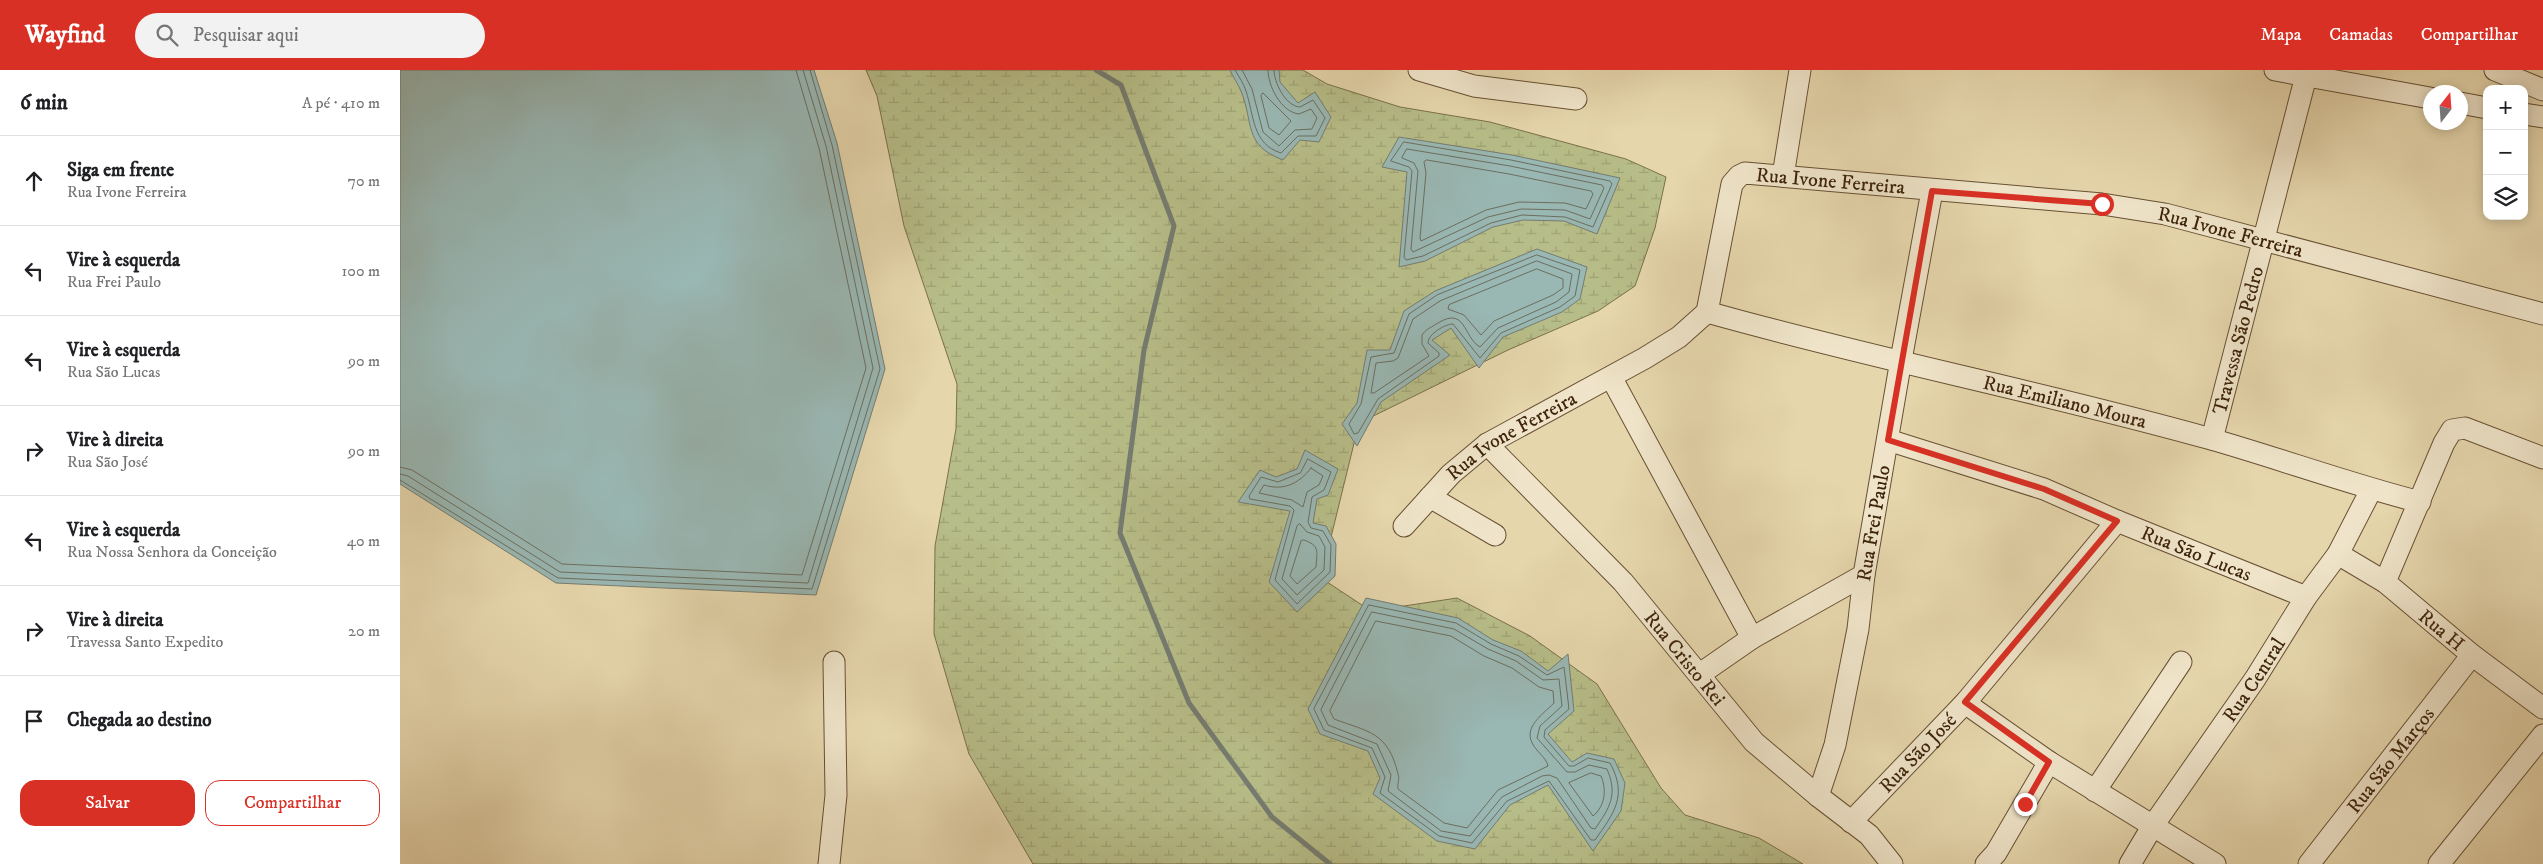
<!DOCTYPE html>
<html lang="pt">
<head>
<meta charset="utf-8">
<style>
  :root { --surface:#fff; --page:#f2f2f2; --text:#202124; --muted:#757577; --line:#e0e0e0; --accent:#d93025 }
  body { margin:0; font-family:"IM FELL DW Pica",serif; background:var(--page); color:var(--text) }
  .controls { position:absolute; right:15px; top:15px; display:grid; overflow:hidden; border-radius:10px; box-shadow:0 2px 12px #0003 }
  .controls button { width:45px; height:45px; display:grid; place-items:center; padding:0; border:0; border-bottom:1px solid var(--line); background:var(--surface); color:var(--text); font:25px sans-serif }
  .compass { position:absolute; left:2023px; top:15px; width:45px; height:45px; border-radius:50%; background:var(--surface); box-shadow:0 2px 12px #0003; rotate:17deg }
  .stop { position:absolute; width:15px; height:15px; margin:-11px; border:4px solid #d93025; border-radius:50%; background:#fff }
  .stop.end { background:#d93025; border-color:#fff; box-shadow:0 1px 5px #0008 }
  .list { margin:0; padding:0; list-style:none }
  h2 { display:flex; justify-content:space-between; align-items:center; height:65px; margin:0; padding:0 20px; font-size:21px }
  h2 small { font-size:16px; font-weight:400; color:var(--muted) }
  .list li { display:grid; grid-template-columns:32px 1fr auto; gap:15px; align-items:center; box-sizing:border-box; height:90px; padding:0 20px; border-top:1px solid var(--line) }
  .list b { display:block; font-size:19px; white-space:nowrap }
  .list p { margin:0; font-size:16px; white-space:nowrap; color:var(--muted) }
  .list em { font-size:16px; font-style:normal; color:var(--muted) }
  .actions { display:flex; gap:10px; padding:15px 20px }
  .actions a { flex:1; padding:11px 0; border:1px solid var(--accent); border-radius:15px; text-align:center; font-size:18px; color:var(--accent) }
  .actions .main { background:var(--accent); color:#fff }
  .icon { flex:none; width:28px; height:28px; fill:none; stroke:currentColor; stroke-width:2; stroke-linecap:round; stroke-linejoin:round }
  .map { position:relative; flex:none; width:2143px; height:794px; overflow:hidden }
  header { display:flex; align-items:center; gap:30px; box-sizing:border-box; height:70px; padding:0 25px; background:var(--accent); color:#fff }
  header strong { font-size:24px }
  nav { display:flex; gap:28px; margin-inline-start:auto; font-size:18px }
  .search { width:350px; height:45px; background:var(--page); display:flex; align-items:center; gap:12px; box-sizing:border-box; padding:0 18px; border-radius:28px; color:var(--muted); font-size:19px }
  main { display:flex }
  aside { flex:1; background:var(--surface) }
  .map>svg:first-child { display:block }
  .wetland { fill:url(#wetland-marsh); stroke:#7a704a }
  .water { fill:#99b7b3; stroke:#757c70 }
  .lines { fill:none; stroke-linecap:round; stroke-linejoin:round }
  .shore { stroke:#6c6e5f; stroke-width:1 }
  .stream { stroke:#757c70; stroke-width:5 }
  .minor-casing { stroke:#685033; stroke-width:23 }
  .minor { stroke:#efe4c9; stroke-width:21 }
  .route { stroke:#d93025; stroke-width:6 }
  .labels { text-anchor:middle; stroke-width:4; stroke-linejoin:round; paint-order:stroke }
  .street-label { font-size:20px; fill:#3e240b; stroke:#efe4c9 }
</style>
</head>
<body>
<header>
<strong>Wayfind</strong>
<div class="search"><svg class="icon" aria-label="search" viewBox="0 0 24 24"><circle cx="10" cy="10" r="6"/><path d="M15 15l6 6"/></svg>Pesquisar aqui</div>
<nav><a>Mapa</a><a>Camadas</a><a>Compartilhar</a></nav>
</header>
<main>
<aside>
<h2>6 min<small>A pé · 410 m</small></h2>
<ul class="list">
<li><svg class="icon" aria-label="ahead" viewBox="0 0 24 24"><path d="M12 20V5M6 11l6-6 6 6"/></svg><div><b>Siga em frente</b><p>Rua Ivone Ferreira</p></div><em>70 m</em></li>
<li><svg class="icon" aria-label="left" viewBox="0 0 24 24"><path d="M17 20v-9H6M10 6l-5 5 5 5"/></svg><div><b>Vire à esquerda</b><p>Rua Frei Paulo</p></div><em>100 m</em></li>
<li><svg class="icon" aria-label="left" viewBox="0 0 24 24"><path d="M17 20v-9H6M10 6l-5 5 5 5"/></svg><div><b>Vire à esquerda</b><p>Rua São Lucas</p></div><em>90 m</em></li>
<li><svg class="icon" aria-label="right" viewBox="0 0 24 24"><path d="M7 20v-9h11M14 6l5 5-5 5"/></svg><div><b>Vire à direita</b><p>Rua São José</p></div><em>90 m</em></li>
<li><svg class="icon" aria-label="left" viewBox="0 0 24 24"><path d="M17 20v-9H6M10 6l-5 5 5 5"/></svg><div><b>Vire à esquerda</b><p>Rua Nossa Senhora da Conceição</p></div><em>40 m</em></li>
<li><svg class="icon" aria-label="right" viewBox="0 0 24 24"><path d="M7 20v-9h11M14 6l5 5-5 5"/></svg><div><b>Vire à direita</b><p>Travessa Santo Expedito</p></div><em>20 m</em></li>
<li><svg class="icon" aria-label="arrive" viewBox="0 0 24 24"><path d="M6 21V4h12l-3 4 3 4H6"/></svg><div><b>Chegada ao destino</b></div></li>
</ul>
<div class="actions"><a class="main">Salvar</a><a>Compartilhar</a></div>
</aside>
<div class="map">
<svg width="2143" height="794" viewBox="0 0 2143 794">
  <defs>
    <pattern id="wetland-marsh" width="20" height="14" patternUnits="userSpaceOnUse" patternTransform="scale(1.25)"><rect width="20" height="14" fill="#b7bd88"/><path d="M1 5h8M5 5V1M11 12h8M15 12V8" fill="none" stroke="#9ea274"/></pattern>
  </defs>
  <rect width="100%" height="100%" fill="#e6d6ac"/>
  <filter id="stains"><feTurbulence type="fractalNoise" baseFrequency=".004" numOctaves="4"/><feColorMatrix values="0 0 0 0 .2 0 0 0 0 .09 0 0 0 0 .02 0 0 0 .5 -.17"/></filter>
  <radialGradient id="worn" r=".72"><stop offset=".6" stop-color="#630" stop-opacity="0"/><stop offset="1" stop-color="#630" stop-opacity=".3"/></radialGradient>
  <!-- wetland -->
  <path class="wetland" d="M466 0H903L927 14 1000 37 1090 52 1226 89 1266 107 1255 158 1235 216 1198 241 1108 280 959 353 921 508 971 541 1057 528 1130 566 1197 614 1261 718 1285 745 1359 768 1403 794H633L569 684 534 564 535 476 556 359 557 314 504 156 477 26Z"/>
  <!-- water -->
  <path class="water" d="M0 0H414L437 73 485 299 416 525 156 513 0 414Z
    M830 0H879L880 12 898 33 915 22 931 47 919 72 900 70 883 90C843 75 854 53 841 21 838 14 833 7 830 0Z
    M999 67 1112 85 1220 108 1197 164 1164 151 1123 150 1093 157 1025 191 999 197 1007 102 982 97Z
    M1137 179 1187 197 1180 229 1162 242 1103 267 1079 298 1051 258 1032 270 1050 285 981 332 957 376 942 354 957 333 967 280H990L1004 241 1035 221Z
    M905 380 938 399 928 425 917 429 913 453 926 456 936 474 935 506 897 542 869 512 890 441 838 432 860 400 876 407 897 399Z
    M966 528 1058 548 1093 570 1121 581 1148 601 1168 584 1174 641 1148 664 1172 692 1187 683 1214 689 1225 713 1221 741 1193 781 1148 715 1110 735 1075 779 1037 771 973 724 980 708 968 681 920 664 908 639Z"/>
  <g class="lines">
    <!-- shore -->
    <path class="shore" d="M835 0C839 7 844 14 846 21 854 45 852 74 881 83L898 66H916L925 48 913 30 900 37C885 36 874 12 874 0
      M842 0 852 19 863 62 879 76 895 60 912 59 917 48 911 39 899 44C881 42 868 16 868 0
      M863 23 891 51 879 65 869 58 861 26Z
      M1004 72 1111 90 1210 111 1212 114 1193 157 1165 147 1122 145 1091 153 1023 186 1006 190 1004 187 1012 101 1009 97 991 91Z
      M1007 79 1110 96 1202 115 1204 118 1190 149 1165 140 1121 139 1088 147 1013 182 1011 179 1018 101 1014 93 1002 88Z
      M1027 90 1109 104 1191 121 1193 124 1186 139 1165 133 1119 132 1086 140 1021 171 1020 168 1026 103 1024 92Z
      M1137 185 1180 200 1175 226 1160 237 1101 263 1080 288 1053 254C1045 254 1028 264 1028 273L1039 283V286L978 329 958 363 954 364 949 354 961 334 971 287 994 283 1009 244 1037 225Z
      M1137 191 1172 204 1169 222 1156 232 1098 258 1080 277C1063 267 1066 236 1038 253 1032 257 1026 259 1022 265V274L1029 286 974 323H971L976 293 993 291 998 288 1013 249 1040 231Z
      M1137 199 1163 209V218L1153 225 1094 251 1081 265 1064 245 1048 239 1049 235Z
      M908 389 931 402 924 420 912 427 908 452 911 458 923 461 931 475 930 502 897 534 875 510 894 440 890 436 850 429 849 426 861 407 878 412 900 403Z
      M0 397 12 400 162 494 402 505 466 298 419 78 396 0
      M911 398 923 406 919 415 907 422 903 437 892 430 859 423 864 415C883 421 899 414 911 398Z
      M0 404 8 406 160 502 408 513 473 298 426 76 403 0
      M0 410 158 508 412 519 480 299 432 75 410 0
      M900 454 907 462 919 466 925 477 924 500 897 525 882 509 897 456Z
      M904 470C920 476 917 480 916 497L897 514 890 506 901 471Z
      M969 535 1056 553 1091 574 1119 586 1147 605 1164 597 1169 639 1145 660 1144 667 1169 696H1174L1188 688 1210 693C1228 726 1214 743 1195 770H1191L1149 711 1107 731 1072 773 1039 766 980 723 985 707 972 678 924 660 914 639Z
      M972 542 1054 559 1088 579 1116 591 1143 610 1159 609 1162 636 1140 656 1137 668 1167 702H1175L1189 695 1207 699C1218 725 1210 737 1195 759L1191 758 1157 708 1149 705 1142 706 1102 727 1070 766 1041 761 988 721 991 705 977 674 928 655 921 640Z
      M976 551 1051 566 1084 586 1112 598 1139 617 1153 621 1154 633C1140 647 1119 660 1137 680 1141 685 1147 690 1148 696L1098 720 1067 758 1044 753 998 719C997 714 1000 709 998 704 988 662 969 662 934 649L930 641Z
      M1191 703 1201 706C1207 720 1205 736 1193 746L1169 713Z"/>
    <!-- stream -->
    <path class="stream" d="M696 0 721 15 774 156 744 280 720 463 789 633 872 747 930 794"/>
    <defs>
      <g id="minor">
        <path d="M1019 0 1074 16 1176 29"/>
        <path d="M1875 0 2030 28"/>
        <path d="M2095 0 2143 20"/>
        <path d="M2060 33 2087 38"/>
        <path d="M2124 44 2143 47"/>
        <path d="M1383 106 1400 0"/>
        <path id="s1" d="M1307 242C1473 289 1644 322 1811 369 1881 389 1949 414 2020 432"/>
        <path d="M1211 307 1352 568"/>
        <path id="s2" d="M1812 369 1906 6"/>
        <path id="s3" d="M1488 370 1644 419 1717 451 1906 527"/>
        <path id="s4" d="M1087 374 1223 512 1354 672 1418 726 1469 765 1492 794"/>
        <path d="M1030 427 1095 465"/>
        <path id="s5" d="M1004 456 1051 404 1087 374 1245 288 1279 267 1307 242 1332 114 1339 106 1345 103 1702 134 1765 144 2143 244"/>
        <path id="s6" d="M1938 484 1985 512 2072 585 2143 638"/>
        <path d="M1985 512 2044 373 2052 360 2065 358 2143 388"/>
        <path d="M1300 604 1352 568 1464 505"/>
        <path d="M1565 633 1649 692 1815 794"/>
        <path d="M1695 721 1781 592"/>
        <path id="s7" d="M1418 726 1435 675 1458 559 1464 505 1501 290 1532 121"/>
        <path id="s8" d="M1451 752 1565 633 1717 451"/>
        <path d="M429 794 436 725 434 592"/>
        <path d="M1586 794 1596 783 1649 692"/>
        <path id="s9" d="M1730 794 1752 757 1855 609 1906 527 1938 484 1971 420"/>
        <path id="s10" d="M1909 794 2072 585"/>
        <path d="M2039 794 2143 665"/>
      </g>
    </defs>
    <!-- minor casing -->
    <use href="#minor" class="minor-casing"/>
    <!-- minor -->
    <use href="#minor" class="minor"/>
  </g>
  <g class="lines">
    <!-- route -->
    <path class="route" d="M1625 734 1649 692 1565 632 1717 451 1644 419 1488 370 1532 121 1702 134"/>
  </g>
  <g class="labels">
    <!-- street labels -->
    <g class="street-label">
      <text dy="7" stroke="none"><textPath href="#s5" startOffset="608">Rua Ivone Ferreira</textPath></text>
      <text dy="7" stroke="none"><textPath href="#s5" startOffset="1012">Rua Ivone Ferreira</textPath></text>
      <text dy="7" stroke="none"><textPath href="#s2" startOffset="102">Travessa São Pedro</textPath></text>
      <text dy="7" stroke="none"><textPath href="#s1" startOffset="369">Rua Emiliano Moura</textPath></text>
      <text dy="7" stroke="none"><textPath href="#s5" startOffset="142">Rua Ivone Ferreira</textPath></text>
      <text dy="7" stroke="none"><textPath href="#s7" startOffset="279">Rua Frei Paulo</textPath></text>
      <text dy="7" stroke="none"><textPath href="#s3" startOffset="329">Rua São Lucas</textPath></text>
      <text dy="7" stroke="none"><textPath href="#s6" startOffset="129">Rua H</textPath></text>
      <text dy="7" stroke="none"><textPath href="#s4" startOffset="292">Rua Cristo Rei</textPath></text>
      <text dy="7" stroke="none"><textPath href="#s9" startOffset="222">Rua Central</textPath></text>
      <text dy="7" stroke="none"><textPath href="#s8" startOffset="96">Rua São José</textPath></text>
      <text dy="7" stroke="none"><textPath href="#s10" startOffset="132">Rua São Marços</textPath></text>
    </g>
  </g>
  <rect width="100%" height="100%" filter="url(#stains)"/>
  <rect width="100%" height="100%" fill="url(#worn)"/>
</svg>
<div class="controls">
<button>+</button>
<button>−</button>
<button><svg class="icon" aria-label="layers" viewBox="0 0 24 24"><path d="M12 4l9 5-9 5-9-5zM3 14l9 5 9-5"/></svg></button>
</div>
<svg class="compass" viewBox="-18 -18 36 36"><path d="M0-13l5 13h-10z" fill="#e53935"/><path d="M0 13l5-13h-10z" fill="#757577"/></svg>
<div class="stop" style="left:1702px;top:134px"></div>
<div class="stop end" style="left:1625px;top:734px"></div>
</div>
</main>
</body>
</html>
